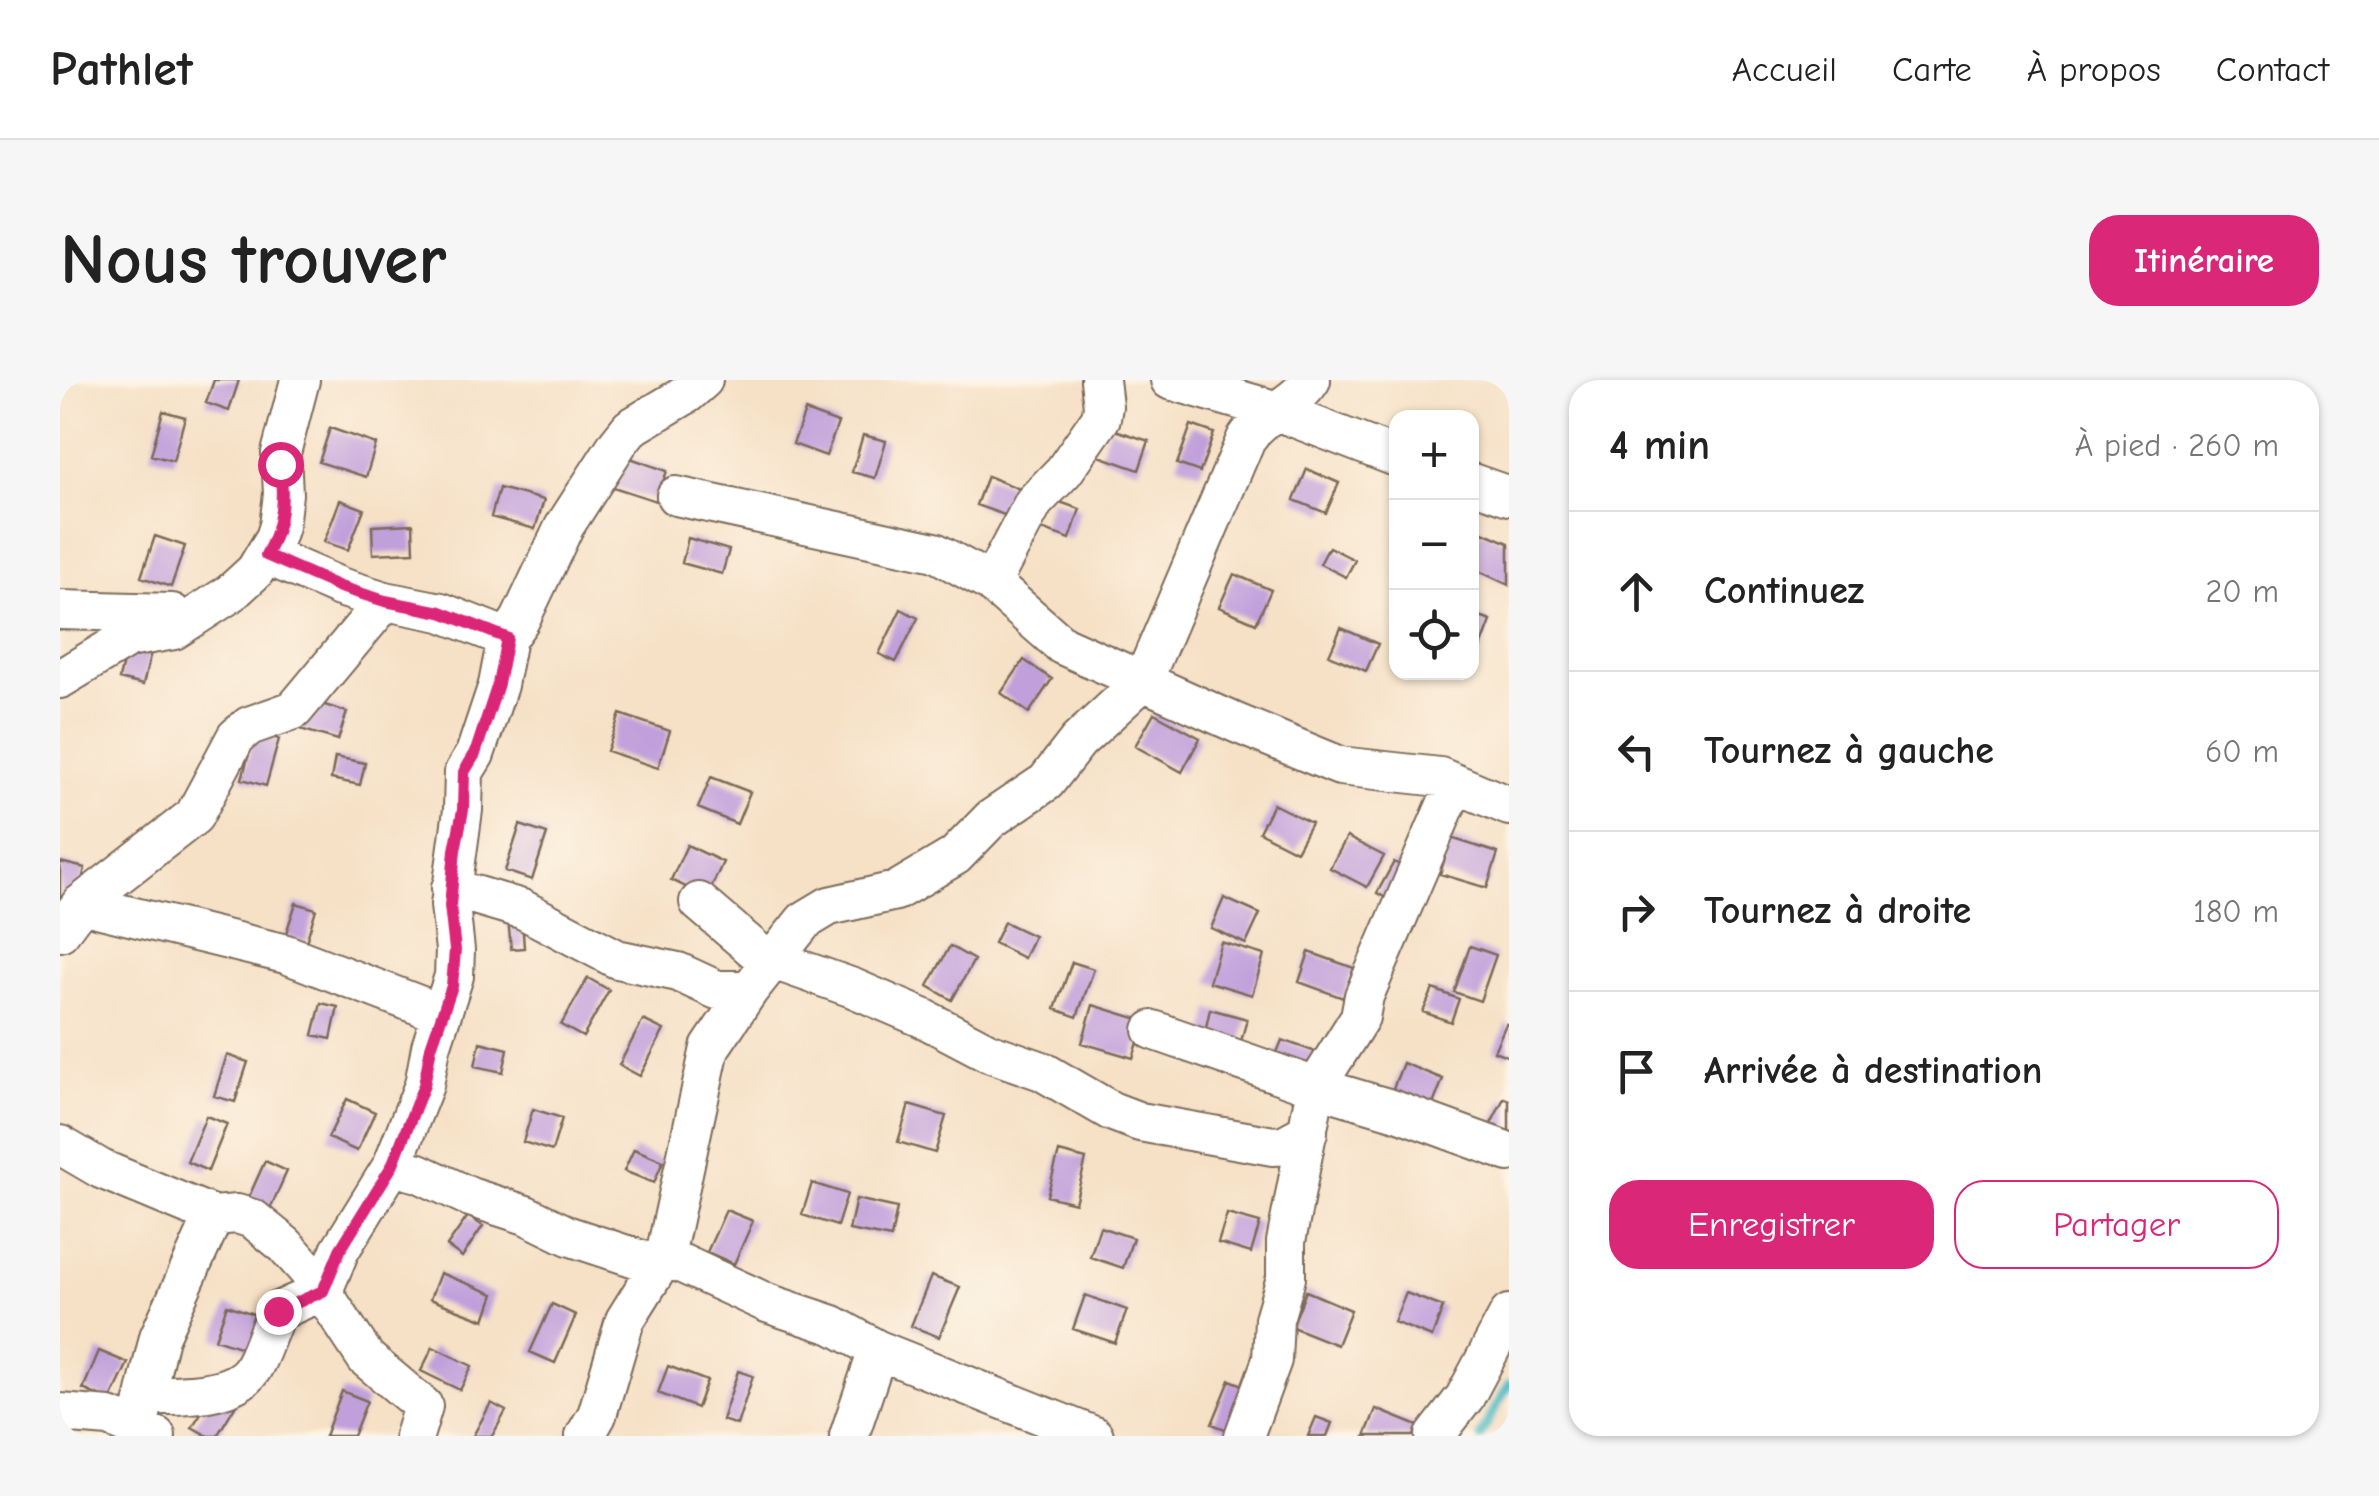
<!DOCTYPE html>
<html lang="fr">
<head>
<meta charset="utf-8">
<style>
  :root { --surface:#fff; --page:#f6f6f6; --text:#222; --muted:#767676; --line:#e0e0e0; --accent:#db2777 }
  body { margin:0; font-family:"Comic Neue",sans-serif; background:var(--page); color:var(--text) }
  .controls { position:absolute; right:30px; top:30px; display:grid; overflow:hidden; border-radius:20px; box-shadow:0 2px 8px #0004 }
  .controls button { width:90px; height:90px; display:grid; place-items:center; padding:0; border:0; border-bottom:2px solid var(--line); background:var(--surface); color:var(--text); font:50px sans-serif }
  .stop { position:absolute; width:30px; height:30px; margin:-22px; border:8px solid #db2777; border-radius:50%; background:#fff }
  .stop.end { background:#db2777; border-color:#fff; box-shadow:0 2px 10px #0008 }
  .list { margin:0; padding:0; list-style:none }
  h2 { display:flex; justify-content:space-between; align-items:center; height:130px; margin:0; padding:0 40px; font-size:42px }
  h2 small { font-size:32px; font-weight:400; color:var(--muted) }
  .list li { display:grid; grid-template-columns:65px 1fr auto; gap:30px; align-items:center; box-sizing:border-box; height:160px; padding:0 40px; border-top:2px solid var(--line) }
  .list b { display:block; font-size:38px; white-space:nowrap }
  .list em { font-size:32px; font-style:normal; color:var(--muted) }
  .actions { display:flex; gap:20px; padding:30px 40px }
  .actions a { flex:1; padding:22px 0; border:2px solid var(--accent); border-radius:30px; text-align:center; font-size:35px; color:var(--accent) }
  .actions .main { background:var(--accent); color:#fff }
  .icon { flex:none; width:55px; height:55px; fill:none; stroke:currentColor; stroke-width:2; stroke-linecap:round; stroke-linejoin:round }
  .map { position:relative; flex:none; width:1449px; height:1056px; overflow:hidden; border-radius:30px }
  header { display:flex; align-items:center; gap:60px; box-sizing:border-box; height:140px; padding:0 50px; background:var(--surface); border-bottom:2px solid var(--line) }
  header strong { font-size:48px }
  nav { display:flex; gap:55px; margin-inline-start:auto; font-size:35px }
  .intro { display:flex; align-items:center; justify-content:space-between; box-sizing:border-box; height:240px; padding:0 60px }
  h1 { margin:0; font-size:70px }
  .button { padding:25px 45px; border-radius:30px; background:var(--accent); color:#fff; font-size:35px; font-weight:700 }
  main { display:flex; gap:60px; padding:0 60px }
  aside { flex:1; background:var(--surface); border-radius:30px; box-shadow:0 2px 8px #0004 }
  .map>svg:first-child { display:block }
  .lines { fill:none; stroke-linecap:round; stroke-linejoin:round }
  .stream { stroke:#4dbac5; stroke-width:9 }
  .building { fill:#c19fdb }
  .minor-casing { stroke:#7c6a59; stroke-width:42 }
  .minor { stroke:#fff; stroke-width:38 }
  .route { stroke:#db2777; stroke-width:12 }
</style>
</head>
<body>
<header>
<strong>Pathlet</strong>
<nav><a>Accueil</a><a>Carte</a><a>À propos</a><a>Contact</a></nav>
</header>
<div class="intro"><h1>Nous trouver</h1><a class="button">Itinéraire</a></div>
<main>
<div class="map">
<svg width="1449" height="1056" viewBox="0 0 1449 1056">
  <rect width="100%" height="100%" fill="#fcf5e5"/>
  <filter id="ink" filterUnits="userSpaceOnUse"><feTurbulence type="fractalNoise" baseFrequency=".01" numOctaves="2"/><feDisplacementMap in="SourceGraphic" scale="20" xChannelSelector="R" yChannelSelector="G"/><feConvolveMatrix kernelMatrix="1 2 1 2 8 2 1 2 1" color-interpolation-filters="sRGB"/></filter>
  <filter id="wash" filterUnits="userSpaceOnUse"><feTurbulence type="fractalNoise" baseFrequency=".0048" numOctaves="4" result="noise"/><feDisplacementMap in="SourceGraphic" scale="40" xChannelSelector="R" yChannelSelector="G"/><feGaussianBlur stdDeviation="2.25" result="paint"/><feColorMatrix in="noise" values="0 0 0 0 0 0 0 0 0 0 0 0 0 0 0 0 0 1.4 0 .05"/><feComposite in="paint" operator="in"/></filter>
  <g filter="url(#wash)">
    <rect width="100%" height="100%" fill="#f6e0c6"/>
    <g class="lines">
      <!-- stream -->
      <path class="stream" d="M1420 1056 1449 1004"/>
    </g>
    <g id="blocks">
      <!-- building -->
      <path class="building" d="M154 0H179L169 31 146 23Z
        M103 31 125 37 113 81 91 75Z
        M745 31 778 43 766 76 733 64Z
        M1131 45 1154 53 1140 92 1117 84Z
        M270 48 316 64 306 97 259 82Z
        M1049 48 1089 61 1079 90 1039 76Z
        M803 55 826 61 815 98 792 92Z
        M559 74 607 91 596 121 547 105Z
        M1247 89 1279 103 1266 133 1234 120Z
        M927 96 960 109 950 137 916 125Z
        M439 108 484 120 475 149 431 137Z
        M991 119 1020 129 1010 159 981 149Z
        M280 120 304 129 288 170 264 162Z
        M353 144 354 172 313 174 312 146Z
        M1421 151 1449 163V205L1412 188V172Z
        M95 156 125 166 111 207 81 197Z
        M628 158 669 170 662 194 622 183Z
        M1269 167 1295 180 1286 197 1260 184Z
        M1174 194 1211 210 1196 243 1159 227Z
        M841 229 858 238 836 282 819 274Z
        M1412 234 1431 241 1419 273 1412 270Z
        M1281 248 1318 264 1306 291 1269 275Z
        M68 262 92 268 83 305 59 299Z
        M964 280 992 299 969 333 941 313Z
        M249 320 287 332 278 360 240 349Z
        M1094 333 1140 358 1122 392 1075 366Z
        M560 334 610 351 598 388 547 371Z
        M195 352 219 359 206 406 182 399Z
        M275 377 305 383 300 405 271 399Z
        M651 397 690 412 677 444 638 428Z
        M1213 424 1251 443 1236 471 1199 452Z
        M460 445 487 454 472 500 445 491Z
        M1287 457 1324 476 1307 507 1270 488Z
        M1391 458 1438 473 1427 508 1380 494Z
        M627 465 663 482 647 517 611 500Z
        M0 482 25 488 17 522 0 518Z
        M1334 482 1353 492 1337 524 1317 513Z
        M1164 518 1200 534 1186 564 1151 548Z
        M236 523 256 529 246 562 225 556Z
        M462 538 464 568 451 569 448 539Z
        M944 542 974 556 964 578 934 563Z
        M1161 562 1204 575 1192 615 1149 602Z
        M890 566 914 580 892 620 868 606Z
        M1410 566 1436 575 1420 621 1394 612Z
        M1249 572 1294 588 1283 618 1239 602Z
        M1012 582 1034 589 1017 637 995 629Z
        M528 598 549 610 523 657 501 645Z
        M1373 609 1399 619 1391 642 1363 632Z
        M261 623 278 627 271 659 253 655Z
        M1033 625 1085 641 1073 678 1022 663Z
        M1150 629 1187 639 1180 665 1144 656Z
        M583 640 604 650 580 696 559 685Z
        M1446 644 1449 645V677L1434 671Z
        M1222 660 1256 672 1246 698 1212 685Z
        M420 662 448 669 443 692 415 686Z
        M167 675 188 682 175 722 154 716Z
        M1343 683 1383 699 1370 732 1330 716Z
        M1444 718 1449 720V752L1431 744Z
        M287 719 315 732 297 771 268 758Z
        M849 725 886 736 875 773 838 762Z
        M473 729 502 738 492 771 463 762Z
        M146 736 167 744 148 791 127 782Z
        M574 769 603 781 594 803 564 791Z
        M999 772 1026 779 1015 823 987 816Z
        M205 781 227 791 210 829 188 819Z
        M752 803 787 814 777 846 742 835Z
        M796 819 837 828 831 858 789 850Z
        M666 830 693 841 674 884 647 872Z
        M1167 834 1200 843 1191 873 1158 863Z
        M408 836 423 846 402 877 387 866Z
        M1040 847 1073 858 1063 888 1030 877Z
        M380 893 434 914 425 940 370 919Z
        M871 896 900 907 879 957 851 946Z
        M1246 911 1291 930 1277 965 1232 947Z
        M1346 913 1383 927 1372 957 1334 942Z
        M1025 915 1067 930 1055 963 1013 949Z
        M492 924 516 935 495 983 470 972Z
        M167 925 205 938 194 972 155 959Z
        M373 967 412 986 400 1010 361 991Z
        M39 971 68 983 50 1021 23 1009Z
        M608 986 647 1001 637 1028 598 1013Z
        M678 991 693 996 677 1045 662 1040Z
        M1170 1000 1188 1007 1170 1051 1152 1044Z
        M156 1010 177 1023 157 1056H148L132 1047Z
        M282 1011 307 1021 293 1056H265Z
        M431 1023 446 1031 432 1056H413Z
        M1316 1029 1358 1046 1354 1056H1305Z
        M1256 1037 1272 1043 1267 1056H1248Z"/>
    </g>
  </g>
  <g filter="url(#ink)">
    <use href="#blocks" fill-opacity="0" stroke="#7c6a59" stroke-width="2.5"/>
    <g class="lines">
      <defs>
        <path id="minor" d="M1110 0 1214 30 1336 77
          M1412 103 1449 116
          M616 116 875 172 931 203 1002 265 1176 343 1280 386 1380 397 1449 426
          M206 175 280 207 325 221 381 232 447 258
          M931 203 974 122 1004 91 1041 38 1043 26 1040 0
          M0 230 112 233
          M0 299 68 258 114 250 171 213 195 191 215 158 219 146 223 114 221 73 240 0
          M391 508 462 529 557 579 618 592 657 610H689
          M639 522 702 576 793 608 865 639 928 672 982 691 1051 731 1080 742 1213 766 1224 765 1248 752
          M21 524 134 436 176 357 189 346 234 330 325 221
          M0 552 21 524 226 574 382 634
          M1093 650 1256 707 1334 730 1449 772
          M0 765 41 789 154 836 177 834 193 839 225 865 250 893 306 978 363 1026 354 1056
          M332 786 359 793 410 817 466 835 509 856 597 885
          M605 876 707 923 773 945 818 970 1034 1056
          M88 1015C116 1015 174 1017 192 989 203 971 207 950 218 931L263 911 280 870 332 786 364 705 371 667 394 596 395 570 390 525 403 430 404 392 415 374 438 305 447 258 460 240 504 147 558 63 570 48 627 14 643 0
          M0 1033 49 1037 96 1056
          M76 1056 99 957 154 836
          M525 1056 537 1035 565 940 605 876 650 668 689 610 744 541 769 526 836 511 895 476 931 439 986 402 1018 361 1083 301 1186 59C1203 33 1234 26 1251 0
          M789 1056 818 970
          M1184 1056 1212 980 1214 939 1226 898V862L1256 707 1300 637 1304 616 1395 404
          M1375 1056 1405 1017 1449 934"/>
      </defs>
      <!-- minor casing -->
      <use href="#minor" class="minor-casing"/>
      <!-- minor -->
      <use href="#minor" class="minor"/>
    </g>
  </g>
  <g class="lines" filter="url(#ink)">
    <!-- route -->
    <path class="route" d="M218 931 263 911 280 870 332 786 364 705 371 667 392 606 395 570 390 526 395 470 403 430 404 392 415 374 438 304 447 258 381 232 325 221 280 207 206 175C223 145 224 117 220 84"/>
  </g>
</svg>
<div class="controls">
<button>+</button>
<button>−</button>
<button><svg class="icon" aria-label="locate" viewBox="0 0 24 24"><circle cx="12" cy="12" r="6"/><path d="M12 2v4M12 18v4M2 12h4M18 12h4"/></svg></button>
</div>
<div class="stop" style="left:220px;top:84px"></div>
<div class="stop end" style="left:218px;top:931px"></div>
</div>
<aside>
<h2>4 min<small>À pied · 260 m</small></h2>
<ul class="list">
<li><svg class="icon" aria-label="ahead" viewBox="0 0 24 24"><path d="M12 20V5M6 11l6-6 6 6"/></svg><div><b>Continuez</b></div><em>20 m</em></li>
<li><svg class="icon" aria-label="left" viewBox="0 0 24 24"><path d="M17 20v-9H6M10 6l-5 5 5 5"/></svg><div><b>Tournez à gauche</b></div><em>60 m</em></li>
<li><svg class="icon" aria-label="right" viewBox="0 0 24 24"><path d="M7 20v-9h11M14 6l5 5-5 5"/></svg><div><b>Tournez à droite</b></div><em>180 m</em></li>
<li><svg class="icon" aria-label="arrive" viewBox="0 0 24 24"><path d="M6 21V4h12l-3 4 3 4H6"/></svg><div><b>Arrivée à destination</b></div></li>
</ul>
<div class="actions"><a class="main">Enregistrer</a><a>Partager</a></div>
</aside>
</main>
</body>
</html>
